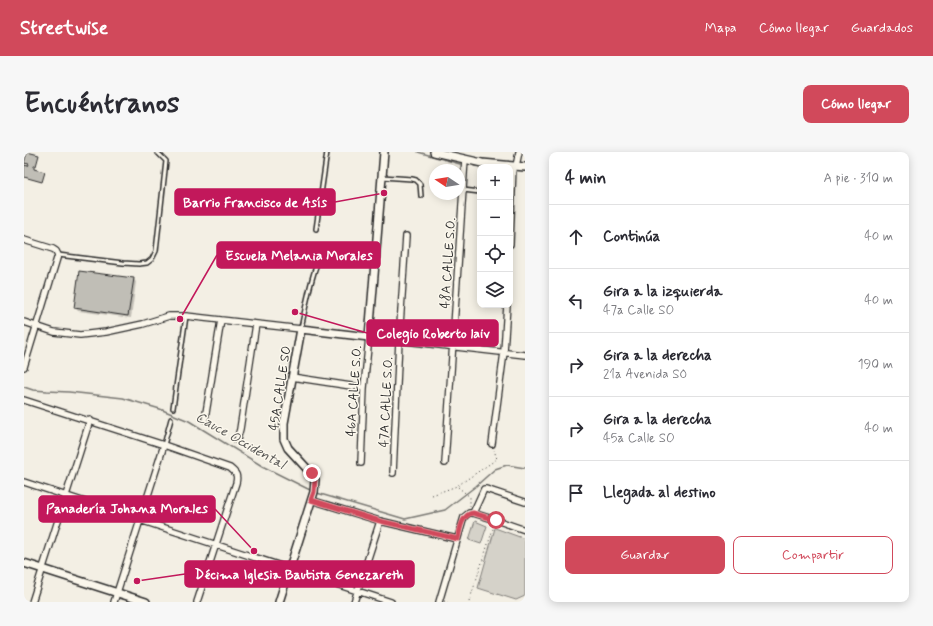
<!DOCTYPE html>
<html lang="es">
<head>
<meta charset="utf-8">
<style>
  :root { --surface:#fff; --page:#f7f7f7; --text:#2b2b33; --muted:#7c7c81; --line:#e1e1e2; --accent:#d1495b }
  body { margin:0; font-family:Mynerve,sans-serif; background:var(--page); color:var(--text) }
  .controls { position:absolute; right:12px; top:12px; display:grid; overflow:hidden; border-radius:8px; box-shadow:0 2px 10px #0003 }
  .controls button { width:36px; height:36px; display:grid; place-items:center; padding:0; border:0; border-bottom:1px solid var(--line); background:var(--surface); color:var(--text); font:20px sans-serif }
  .compass { position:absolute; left:405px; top:12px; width:36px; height:36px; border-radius:50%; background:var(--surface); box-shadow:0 2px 10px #0003; rotate:282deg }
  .stop { position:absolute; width:12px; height:12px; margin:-9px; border:3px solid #d1495b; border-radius:50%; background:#fff }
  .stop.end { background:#d1495b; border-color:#fff; box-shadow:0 1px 4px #0008 }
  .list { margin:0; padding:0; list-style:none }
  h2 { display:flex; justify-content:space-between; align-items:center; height:52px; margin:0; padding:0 16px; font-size:17px }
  h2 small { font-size:13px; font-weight:400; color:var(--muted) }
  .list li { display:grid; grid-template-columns:26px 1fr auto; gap:12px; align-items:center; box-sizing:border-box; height:64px; padding:0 16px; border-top:1px solid var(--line) }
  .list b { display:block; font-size:15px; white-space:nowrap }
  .list p { margin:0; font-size:13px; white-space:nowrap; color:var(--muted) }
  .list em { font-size:13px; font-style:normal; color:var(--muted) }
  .actions { display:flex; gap:8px; padding:12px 16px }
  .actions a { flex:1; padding:9px 0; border:1px solid var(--accent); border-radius:8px; text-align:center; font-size:14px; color:var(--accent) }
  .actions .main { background:var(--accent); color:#fff }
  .icon { flex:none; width:22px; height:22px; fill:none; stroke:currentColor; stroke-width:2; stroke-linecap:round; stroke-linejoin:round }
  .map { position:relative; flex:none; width:501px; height:450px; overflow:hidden; border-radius:8px }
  header { display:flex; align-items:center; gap:24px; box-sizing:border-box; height:56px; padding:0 20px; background:var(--accent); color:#fff }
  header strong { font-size:19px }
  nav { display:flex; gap:22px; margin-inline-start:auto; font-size:14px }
  .intro { display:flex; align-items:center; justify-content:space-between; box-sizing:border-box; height:96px; padding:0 24px }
  h1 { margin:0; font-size:28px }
  .button { padding:10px 18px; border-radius:8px; background:var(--accent); color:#fff; font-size:14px; font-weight:700 }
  main { display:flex; gap:24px; padding:0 24px }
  aside { flex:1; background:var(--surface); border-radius:8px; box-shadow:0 2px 10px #0003 }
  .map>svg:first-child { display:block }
  .garden { fill:#d5d2c9; stroke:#807e7a }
  .shadow { fill:#0003 }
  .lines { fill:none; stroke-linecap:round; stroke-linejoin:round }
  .stream { stroke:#787772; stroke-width:1.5 }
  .building { fill:#c0beb6; stroke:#2b2b2b }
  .service-casing { stroke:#2b2b2b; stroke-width:6 }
  .minor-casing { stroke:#2b2b2b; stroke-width:8 }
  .tertiary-casing { stroke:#2b2b2b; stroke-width:10 }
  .path { stroke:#2b2b2b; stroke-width:1; stroke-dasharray:1 3; stroke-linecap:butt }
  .service { stroke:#fbf7ec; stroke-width:3 }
  .minor { stroke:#fbf7ec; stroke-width:5.5 }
  .tertiary { stroke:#fbf7ec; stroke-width:7 }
  .route { stroke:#d1495b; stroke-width:5 }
  .labels { text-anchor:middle; stroke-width:3; stroke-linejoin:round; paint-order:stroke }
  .street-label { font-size:13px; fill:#2b2b2b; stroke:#fbf7ec }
  .water-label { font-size:14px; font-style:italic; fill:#585755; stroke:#fbf7ec }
  .leader { fill:none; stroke:#c2185b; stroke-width:1.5 }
  .callout-dot { fill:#c2185b; stroke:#fbf7ec; stroke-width:1.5 }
  .callout { fill:#c2185b; stroke:#c2185b; stroke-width:1.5 }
  .callout-label { font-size:14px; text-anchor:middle; font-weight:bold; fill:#fff }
</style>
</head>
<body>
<header>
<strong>Streetwise</strong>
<nav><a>Mapa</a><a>Cómo llegar</a><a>Guardados</a></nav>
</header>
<div class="intro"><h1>Encuéntranos</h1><a class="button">Cómo llegar</a></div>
<main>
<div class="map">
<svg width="501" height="450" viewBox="0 0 501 450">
  <rect width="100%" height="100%" fill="#f3efe4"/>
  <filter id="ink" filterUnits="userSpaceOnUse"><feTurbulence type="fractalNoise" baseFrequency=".025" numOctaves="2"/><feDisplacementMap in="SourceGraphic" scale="8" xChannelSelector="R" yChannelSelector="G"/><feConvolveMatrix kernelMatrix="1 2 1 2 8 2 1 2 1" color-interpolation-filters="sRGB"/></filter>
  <g filter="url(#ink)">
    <!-- garden -->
    <path class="garden" d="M451 369 463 374 457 392 445 388Z
      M471 376 501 387V444L492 448 454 436Z"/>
    <!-- shadow -->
    <path class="shadow" d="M110 127 112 130 107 166 54 159 51 156Z"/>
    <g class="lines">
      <!-- stream -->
      <path class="stream" d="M394 0 436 12
        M450 14 457 15
        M491 18H499
        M0 235 9 238 23 239 45 240 99 246 136 257 165 269 238 314 288 339
        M293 341 381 367 421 358 452 334 471 317 483 313 501 316"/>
    </g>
    <!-- building -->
    <path class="building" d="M3 0 15 3 12 14H10V17L21 20 18 30 0 25V13L4 14 5 12 0 11Z
      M55 119 110 126 104 164 50 156Z"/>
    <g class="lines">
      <defs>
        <path id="service" d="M358 25 388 27 392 28 396 32 397 44
          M439 38 456 40
          M292 77 303 0
          M34 103 99 111 115 112 123 111 128 107 132 99 142 9 133 0
          M277 176C283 150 287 122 299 97
          M149 256 162 164
          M140 293 147 267"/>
        <path id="minor" d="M492 14 495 0
          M0 88 29 97 32 99 34 103 0 215
          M486 92 489 14
          M0 170 30 180 56 183 82 180 119 172 145 164H162L277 177
          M268 225 340 236
          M0 248 140 293 206 316C212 321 214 323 212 331L173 450
          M181 267 197 168
          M213 288 216 277 232 172
          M468 292 480 200 483 153
          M337 311 340 236 345 185 501 203
          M421 311 441 7
          M369 321 375 188 382 84
          M0 330 367 450
          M287 348 356 369 433 387
          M449 361 460 337H462L501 350
          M8 450 66 268
          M90 450 140 293
          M330 450 356 369
          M415 450 440 365 445 361H449L472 368 501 378"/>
        <path id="tertiary" d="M410 0 458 11 501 15
          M0 411 122 450
          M255 450 290 340 291 328 287 321 264 296 260 287V271L277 177 345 185 360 0"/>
      </defs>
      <!-- service casing -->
      <use href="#service" class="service-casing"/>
      <!-- minor casing -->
      <use href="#minor" class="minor-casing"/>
      <!-- tertiary casing -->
      <use href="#tertiary" class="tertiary-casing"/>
      <!-- path -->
      <path class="path" d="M434 335 446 345V354
        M408 343 433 334 473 307 470 298
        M420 449 424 450
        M445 450 470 374"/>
      <!-- service -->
      <use href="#service" class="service"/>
      <!-- minor -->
      <use href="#minor" class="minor"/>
      <!-- tertiary -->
      <use href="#tertiary" class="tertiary"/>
    </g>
  </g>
  <g class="lines" filter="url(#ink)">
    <!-- route -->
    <path class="route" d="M288 321 291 328 290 340 287 348 356 369 434 387C436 378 437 363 449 361L472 368"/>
  </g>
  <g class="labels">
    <!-- street labels -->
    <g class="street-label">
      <text transform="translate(423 111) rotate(-86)" y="5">48A CALLE S.O.</text>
      <text transform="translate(255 236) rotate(-81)" y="5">45A CALLE SO</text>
      <text transform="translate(329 239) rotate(-86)" y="5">46A CALLE S.O.</text>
      <text transform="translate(361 250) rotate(-87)" y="5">47A CALLE S.O.</text>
    </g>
    <!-- water labels -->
    <g class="water-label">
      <text transform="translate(217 288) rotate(30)" y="5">Cauce Occidental</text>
    </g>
  </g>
  <!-- callouts -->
  <path class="leader" d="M360 41L311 50M156 167L193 103M271 160L343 181M230 399L191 357M113 429L161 422"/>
  <g class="callout-dot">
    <circle cx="360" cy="41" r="4"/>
    <circle cx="156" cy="167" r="4"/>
    <circle cx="271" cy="160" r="4"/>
    <circle cx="230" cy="399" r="4"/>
    <circle cx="113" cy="429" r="4"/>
  </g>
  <g class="callout">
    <rect x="151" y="37" width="160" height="26" rx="4"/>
    <rect x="193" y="90" width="163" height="26" rx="4"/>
    <rect x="343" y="168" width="131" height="26" rx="4"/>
    <rect x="15" y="344" width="176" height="26" rx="4"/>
    <rect x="161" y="409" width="229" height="26" rx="4"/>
  </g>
  <g class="callout-label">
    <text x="231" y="55">Barrio Francisco de Asís</text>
    <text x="275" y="108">Escuela Melania Morales</text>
    <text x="409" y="186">Colegio Roberto laiv</text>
    <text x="103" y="361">Panadería Johana Morales</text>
    <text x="275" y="427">Décima Iglesia Bautista Genezareth</text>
  </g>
</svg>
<div class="controls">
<button>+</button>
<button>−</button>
<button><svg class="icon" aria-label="locate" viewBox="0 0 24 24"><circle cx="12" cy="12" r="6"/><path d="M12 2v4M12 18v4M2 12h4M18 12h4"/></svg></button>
<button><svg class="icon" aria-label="layers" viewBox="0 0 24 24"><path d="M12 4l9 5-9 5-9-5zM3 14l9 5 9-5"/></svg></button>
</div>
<svg class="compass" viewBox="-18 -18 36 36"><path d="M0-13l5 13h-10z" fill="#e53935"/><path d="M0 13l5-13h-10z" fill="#7c7c81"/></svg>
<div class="stop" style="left:472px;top:368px"></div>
<div class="stop end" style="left:288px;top:321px"></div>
</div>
<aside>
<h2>4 min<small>A pie · 310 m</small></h2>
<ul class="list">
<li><svg class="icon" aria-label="ahead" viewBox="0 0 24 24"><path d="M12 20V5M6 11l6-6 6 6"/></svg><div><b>Continúa</b></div><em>40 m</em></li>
<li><svg class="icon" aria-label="left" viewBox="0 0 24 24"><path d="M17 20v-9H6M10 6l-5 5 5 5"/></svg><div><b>Gira a la izquierda</b><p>47a Calle SO</p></div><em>40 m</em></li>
<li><svg class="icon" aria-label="right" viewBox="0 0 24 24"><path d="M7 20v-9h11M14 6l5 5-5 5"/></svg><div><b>Gira a la derecha</b><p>21a Avenida SO</p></div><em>190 m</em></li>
<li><svg class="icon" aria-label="right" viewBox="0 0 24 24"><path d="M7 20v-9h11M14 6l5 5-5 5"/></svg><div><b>Gira a la derecha</b><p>45a Calle SO</p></div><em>40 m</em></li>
<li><svg class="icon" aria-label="arrive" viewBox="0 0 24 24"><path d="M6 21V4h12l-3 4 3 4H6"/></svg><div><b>Llegada al destino</b></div></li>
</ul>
<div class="actions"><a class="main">Guardar</a><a>Compartir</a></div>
</aside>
</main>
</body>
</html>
